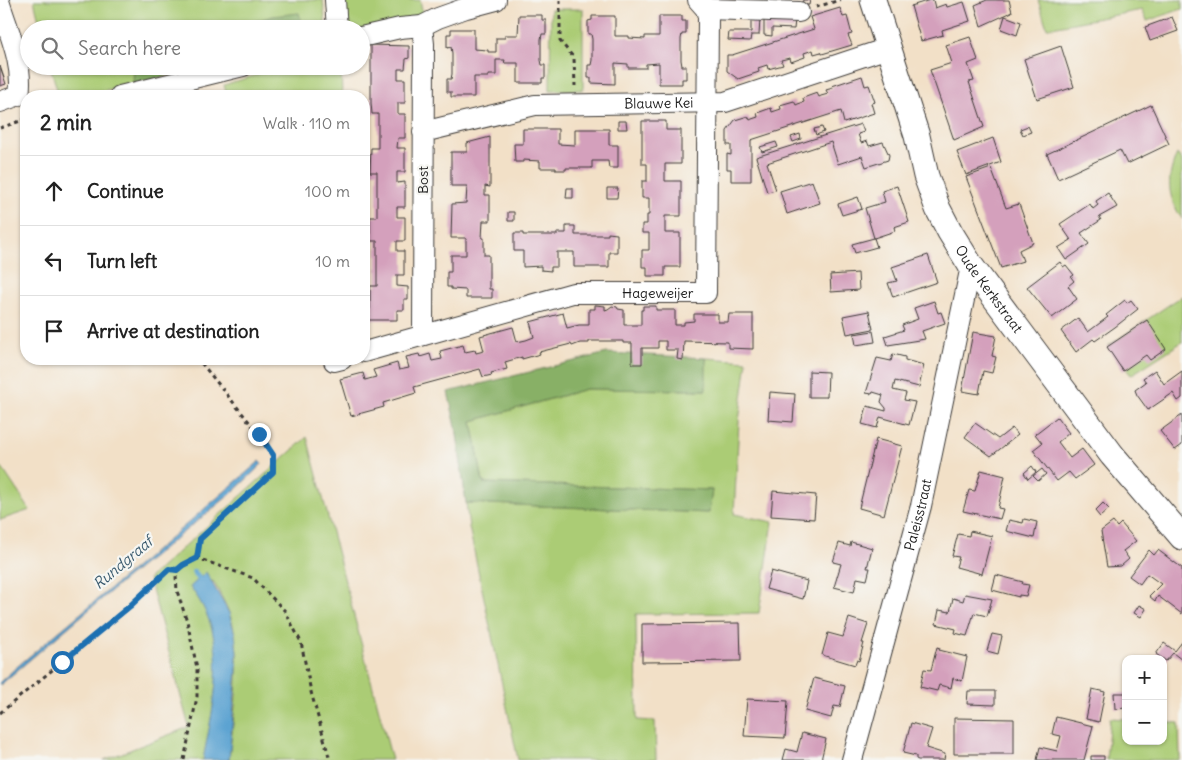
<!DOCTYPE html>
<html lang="en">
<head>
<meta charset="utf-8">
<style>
  :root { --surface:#fff; --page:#f2f2f2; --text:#222; --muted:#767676; --line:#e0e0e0 }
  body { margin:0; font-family:Delius,sans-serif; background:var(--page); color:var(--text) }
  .controls { position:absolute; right:15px; bottom:15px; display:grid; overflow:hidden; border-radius:10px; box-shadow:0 1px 4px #0004 }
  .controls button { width:45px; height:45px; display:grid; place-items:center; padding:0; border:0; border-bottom:1px solid var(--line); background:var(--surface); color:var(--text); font:25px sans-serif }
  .stop { position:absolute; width:15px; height:15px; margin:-11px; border:4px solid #1f6fb2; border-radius:50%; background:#fff }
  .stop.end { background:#1f6fb2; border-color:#fff; box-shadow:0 1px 5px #0008 }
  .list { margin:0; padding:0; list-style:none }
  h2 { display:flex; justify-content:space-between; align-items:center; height:65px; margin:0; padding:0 20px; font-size:21px }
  h2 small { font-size:16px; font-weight:400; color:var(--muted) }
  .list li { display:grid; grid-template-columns:32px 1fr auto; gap:15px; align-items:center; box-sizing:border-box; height:70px; padding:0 20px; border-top:1px solid var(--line) }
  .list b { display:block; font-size:19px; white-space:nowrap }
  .list em { font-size:16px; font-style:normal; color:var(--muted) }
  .icon { flex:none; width:28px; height:28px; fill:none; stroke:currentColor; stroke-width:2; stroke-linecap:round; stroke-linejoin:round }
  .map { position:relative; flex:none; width:1182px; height:760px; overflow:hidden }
  .search { position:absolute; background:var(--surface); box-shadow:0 1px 4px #0004; left:20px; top:20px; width:350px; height:55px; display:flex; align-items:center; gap:12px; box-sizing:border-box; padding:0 18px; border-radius:28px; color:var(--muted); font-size:19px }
  .panel { position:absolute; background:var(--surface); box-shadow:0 1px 4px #0004; left:20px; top:90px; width:350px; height:275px; border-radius:20px }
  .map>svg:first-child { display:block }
  .green { fill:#abcc74; stroke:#647448 }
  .forest { fill:#88b066; stroke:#526641 }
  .water { fill:#5ba3d1; stroke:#3c6076 }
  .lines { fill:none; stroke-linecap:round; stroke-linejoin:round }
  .stream { stroke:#5ba3d1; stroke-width:5.5 }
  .building { fill:#d4a0bc }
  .minor-casing { stroke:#3c3936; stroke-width:22 }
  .tertiary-casing { stroke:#3c3936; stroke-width:27 }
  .path { stroke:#3c3936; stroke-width:3; stroke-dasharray:4 4; stroke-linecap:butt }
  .minor { stroke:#fff; stroke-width:20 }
  .tertiary { stroke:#fff; stroke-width:25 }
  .route { stroke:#1f6fb2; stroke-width:6 }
  .labels { text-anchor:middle; stroke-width:4.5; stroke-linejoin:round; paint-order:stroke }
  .street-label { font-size:14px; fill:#1c1c1c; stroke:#f6f6f2 }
  .water-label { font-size:15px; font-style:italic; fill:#38596d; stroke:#f6f6f2 }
</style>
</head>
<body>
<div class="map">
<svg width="1182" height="760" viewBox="0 0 1182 760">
  <rect width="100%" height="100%" fill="#f6f6f2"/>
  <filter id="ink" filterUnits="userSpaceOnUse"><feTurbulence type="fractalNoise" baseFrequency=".02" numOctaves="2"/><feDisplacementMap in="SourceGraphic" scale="10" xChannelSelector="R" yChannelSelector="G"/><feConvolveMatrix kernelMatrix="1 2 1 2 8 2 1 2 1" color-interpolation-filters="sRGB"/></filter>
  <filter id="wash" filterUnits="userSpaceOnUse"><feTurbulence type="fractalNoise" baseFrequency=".0096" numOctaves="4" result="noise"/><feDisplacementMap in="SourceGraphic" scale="20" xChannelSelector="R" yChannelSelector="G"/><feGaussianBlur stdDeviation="1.12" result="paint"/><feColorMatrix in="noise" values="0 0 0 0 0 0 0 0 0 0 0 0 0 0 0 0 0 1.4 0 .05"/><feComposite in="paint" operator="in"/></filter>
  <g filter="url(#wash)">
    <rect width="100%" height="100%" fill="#f2e0c7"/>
    <!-- green -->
    <path class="green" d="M34 0H323L326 29H41Z
      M340 0H420L424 19 361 29H344Z
      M1038 0H1182V9L1147 21 1142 10 1047 28Z
      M551 9H583V90H550Z
      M50 66H210L80 96H59Z
      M286 66H341L342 96H227L224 85Z
      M1177 154 1182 160V219C1167 196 1166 179 1177 154Z
      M1182 296V342L1131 375 1108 346Z
      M706 358 747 361 739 421 734 514 773 522 759 613 636 614 637 720 655 721 656 760H518L469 527 466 503 708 513 712 490 483 483 472 421 586 389 705 390Z
      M307 437 392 760H229C233 716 245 658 230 615 226 604 219 592 213 581L190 587C196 595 203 603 207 613 227 658 212 713 203 760H104L189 727 149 578Z
      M0 465 30 510 0 520Z
      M1110 718 1126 719V741H1163V722L1179 723 1180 760H1106Z"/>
    <!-- forest -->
    <path class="forest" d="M299 13 303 29H230L273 16Z
      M134 66H210L133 84Z
      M607 353 706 358V390L586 389 472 421 483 483 712 490 709 513 466 503 456 427 448 392Z"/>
    <!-- water -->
    <path class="water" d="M260 461 262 464 260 466 232 493 124 580 0 685V682L19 665 167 541Z
      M206 572 229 613 235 634 237 653V670L229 760H203C214 701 232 639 190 587Z"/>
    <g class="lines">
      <!-- stream -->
      <path class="stream" d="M194 572 202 583"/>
    </g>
    <g id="blocks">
      <!-- building -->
      <path class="building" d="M803 0H810L809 5H802Z
        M930 0H933L935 8 946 4 947 7 964 2 970 21 942 30 943 35 921 41 911 6Z
        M987 0H1009L1012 12 981 26 975 5Z
        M840 8 843 17 847 16 851 31 852 34 848 35 852 45 822 54 821 52 814 54 813 50 804 53 805 57 791 62 790 58 781 60 783 65 768 69 767 65 758 68 759 72 738 79 727 71V55H732L814 29 810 17Z
        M519 15H542V20H546V34H542L541 39V60L542 65H545V78H542V83H518V63H504L505 60H496V75H488V77H474V97H451V92H447V79H451L452 74V53L451 47 447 48V34H451V29H474V49L488 50V52H496V38H505V35H518Z
        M592 16H615V36H629V38L645 39V36H659V16H682V21H686V34H682L681 39V60L682 66H686V79H682V84H659V63L646 64V68H628V64L615 63V84L591 83V78H588V65H591L592 60V39L591 34H588V21L592 20Z
        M1005 16 1021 22 1017 35 1001 29Z
        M1172 17 1178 31 1150 41 1145 27Z
        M751 18 760 19 759 35H751L750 41 728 40 729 32H751Z
        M764 19 795 20 794 29 772 28V36L764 35Z
        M970 37 978 60 968 64 974 81 969 82 984 127 954 140 930 70 952 63 946 45Z
        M371 45 409 46V58L406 59 405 69H398V79H405V103H398V114H405V138H398L397 148H405V172H397V183L405 182V207H397V217H405V241H397V251H404V275H397V286L408 287V299H404V310H397V320H365V309H370V286H377V241H370V217H377V172H370L371 148H378V114H372L371 103Z
        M1061 46 1074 87 1037 99 1024 59Z
        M0 66 6 84 0 86Z
        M862 76 865 86 869 85 875 102 871 103 874 113 844 123 841 111 751 140V181H731V169H727V154L731 155V145H727V131L735 120 748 116 750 120 752 119 758 117 757 113 771 108 772 112 781 109 780 105 794 101 796 105 798 104 804 102 803 98 817 93 819 97 821 96 828 94 826 90 833 88 832 86Z
        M1151 105 1169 144 1127 164 1120 150 1058 179 1047 154Z
        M618 121H626L627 129H618Z
        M642 121H666V130H681V164H665V181H681V216H665V233H680V267H665V276H647V267H642V250H649V233H642V224H647V215H649V198H642V181H647V164H642Z
        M861 124 864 132 858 134 861 143 867 141 869 146 883 142 889 155 888 160 866 167 862 156 838 164 831 142 767 163 776 190 767 192 756 157Z
        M1028 126 1031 132 1023 135 1020 129Z
        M822 127 824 132 816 135 814 129Z
        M523 129H558V144L575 145V129H609V145H618V168H609L608 161H592V168H566V170H556V168H540V161L523 160V162H515L514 144H523Z
        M800 134 801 139 793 142 791 137Z
        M490 137V187L485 186V195H490V221H483L482 238H484V255H489V289H492V298H466V290L451 289V287H447V272H451V255H466V238H451L452 204 466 203 467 186H451V152H467V143Z
        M993 138 1001 162 966 175 957 152Z
        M776 142 778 147 762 152 760 147Z
        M991 168 1006 208 1019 204 1033 243 1019 250 1023 261 1001 268 966 177Z
        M812 181 820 203 787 214 780 191Z
        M897 186 909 222 894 227 895 231 874 238 865 208 885 202 882 191Z
        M567 188H573V198H566Z
        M607 188H618L617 198H607Z
        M1108 193 1117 207 1099 217 1101 220 1081 233 1089 244 1066 260 1058 248 1071 240 1060 224 1090 204 1093 209 1098 205 1096 201Z
        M858 197 862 209 842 215 838 204Z
        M508 212H514V221H508Z
        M566 226H575V235H608V233L617 234V252H609V267H574V252H557V267H551V271L541 270V266L523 267V251H514V233H523V235H557V233H566Z
        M874 238 877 247 855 253 852 244Z
        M928 255 937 282 893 297 888 283 897 281 892 267Z
        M1060 262 1063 267 1066 265 1074 275 1071 277 1074 281 1068 286 1077 299 1052 318 1027 287Z
        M858 273 859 290 831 292 830 275Z
        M1125 300 1127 303 1131 300 1138 309 1115 327 1095 341 1093 339 1076 352 1061 331 1078 318 1088 332 1108 317 1106 315Z
        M934 301 938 313 941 312 945 323 922 331 925 339 888 345 885 336 904 330 902 325 918 319 914 308Z
        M595 305 605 306V310L608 309 612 306 617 307 618 309 624 310V325H641V310H643V306H656V310H675V325H684V322L694 321V314H718V322H728L729 314H753V349L728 348V342L684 341 683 360 677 359 678 350H666V341H658V348H642V364H632V343H623V341H589V343H580L572 346 571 344 539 352 540 354 522 359V357L505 362 507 369 491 373 492 375 483 377 480 369 414 387 416 393 383 403 384 407 351 416 340 379 363 373 365 380 376 377 373 370 397 363 399 370 409 368 406 357 419 354 420 357 430 354 432 361 442 359 440 351 463 345 465 352 475 350 476 353 484 351 480 336 513 327 517 342 526 340 534 337 530 322 563 313 567 328 579 325H589V309H595Z
        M869 311 873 329 847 334 843 316Z
        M1147 320 1166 349 1150 360 1146 355 1123 371 1107 347Z
        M873 331 875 342 856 345 854 334Z
        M973 332 996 336 992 356 996 357 992 373 983 371 979 394 962 391Z
        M893 354 905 357V360L924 365 919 387 895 381 893 390 906 393 904 400 915 402 909 425 880 417 877 428 862 424 867 406 886 411V408L881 402 883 395 873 392 872 394 866 393 877 358 891 361Z
        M1155 370 1164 384 1182 371V398L1178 401 1173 393 1148 410 1137 395 1135 390 1146 382 1143 378Z
        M809 371 828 372 827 397H809Z
        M770 392 795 394 793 422 768 420Z
        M1182 415V445L1175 450 1160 431Z
        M1057 417 1069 433 1058 442 1070 458 1082 449 1094 465 1075 479 1069 472 1057 481 1033 450 1042 443 1035 434Z
        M975 423 998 439 1012 428 1018 435 991 456 965 437Z
        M876 439 902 446 884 515 859 508Z
        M1032 466 1036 472 1028 479 1024 473Z
        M1042 469 1046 474 1038 481 1033 476Z
        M981 470 1005 476 998 508 1003 509 1000 519 963 511 969 490 975 491Z
        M773 491 816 495 814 519 771 516Z
        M1103 503 1109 509 1100 517 1095 511Z
        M1024 519 1037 522 1034 538 1006 531 1009 520 1023 523Z
        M1113 522 1117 527 1121 523 1136 541 1123 551 1129 559 1121 566 1107 567 1101 531Z
        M970 531 992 536 982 574 956 567 959 557 952 556 958 534 969 536Z
        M851 542 872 548 867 568H870L867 580 857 578 854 592 834 587 841 564 833 562 839 543 850 546Z
        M1149 550 1154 555 1158 550 1182 568V614L1158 596 1155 601 1149 596 1161 584 1147 574 1140 584 1129 576Z
        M771 571 807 581 803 599 766 589Z
        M996 575 1023 582 1022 584 1029 585 1026 596 1019 595V597L992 590Z
        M965 594 992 599 987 616 974 613 967 636 955 633 956 629 936 624 939 610 950 612 953 598 963 601Z
        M1139 605 1146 609 1141 617 1134 613Z
        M849 618 868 624 862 643H864L859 661 857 660 855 665 822 655 828 633 843 637Z
        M740 623 741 661 642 662V624Z
        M992 634 1002 636 998 654 987 651Z
        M1182 642V660L1173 653 1166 661 1156 654 1164 643 1175 651Z
        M937 647 940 648 939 650 967 657 962 681 953 678 951 688 939 685 937 691 920 687 924 669 931 670Z
        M814 678 845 686 840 707 834 706 831 718 805 711Z
        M1092 689 1105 692 1099 722 1086 719Z
        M968 691H995V705L967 704Z
        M1114 693H1126V708L1115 709Z
        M747 699 788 701 785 738 744 736Z
        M1056 717 1093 726 1084 760H1037L1040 747 1057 751 1061 736 1052 734Z
        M954 718 1014 719V754H954Z
        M911 723 932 729 926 748 945 754 944 760H918L916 759V756L903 753Z
        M802 733 826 739 821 760H783L786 749 797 752Z
        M1091 756H1104V760H1091Z"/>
    </g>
  </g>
  <g filter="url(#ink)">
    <use href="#blocks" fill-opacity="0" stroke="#3c3936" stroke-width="1"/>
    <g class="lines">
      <defs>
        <g id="minor">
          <path d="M335 0 337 29"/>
          <path d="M0 4C9 33 24 65 19 95L0 102"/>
          <path d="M706 9 799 12"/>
          <path d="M422 26 424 44 423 335"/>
          <path d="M361 37 400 28 422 26 438 18 466 8 496 0"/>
          <path d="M120 96 243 66"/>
          <path id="s1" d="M423 132 535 105 725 102 888 48"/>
          <path id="s2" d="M364 352 573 293H706L708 17 706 9 698 0"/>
          <path d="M334 361 342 359"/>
          <path id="s3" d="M852 760 921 506 971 266"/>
        </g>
        <g id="tertiary">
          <path id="s4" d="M873 0 917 136 926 176 938 209 950 232 971 266 1112 455 1182 537"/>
        </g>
      </defs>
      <!-- minor casing -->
      <use href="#minor" class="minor-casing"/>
      <!-- tertiary casing -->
      <use href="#tertiary" class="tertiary-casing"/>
      <!-- path -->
      <path class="path" d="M560 0V41L574 58 575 86
        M816 7 840 0
        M0 128 26 119
        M197 558 200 539 273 472V455L259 434 198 359
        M0 713 130 606 169 569 177 570
        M184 760 197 697V668L187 621 177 591 176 576 177 570 183 565 197 558 253 578 285 611 301 642 311 692 330 760"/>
      <!-- minor -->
      <use href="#minor" class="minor"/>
      <!-- tertiary -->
      <use href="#tertiary" class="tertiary"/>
    </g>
  </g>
  <g class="lines" filter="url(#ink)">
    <!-- route -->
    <path class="route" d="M62 662 130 606 169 569 177 570 183 565 197 558 200 539 273 472V455L259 434"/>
  </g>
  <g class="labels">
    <!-- street labels -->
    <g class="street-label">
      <text dy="5" stroke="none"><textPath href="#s1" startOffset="239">Blauwe Kei</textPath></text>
      <text transform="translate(423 180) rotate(-90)" y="5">Bost</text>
      <text dy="5" stroke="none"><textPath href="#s4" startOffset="314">Oude Kerkstraat</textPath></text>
      <text dy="5" stroke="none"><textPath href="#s2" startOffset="302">Hageweijer</textPath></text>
      <text dy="5" stroke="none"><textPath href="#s3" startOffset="254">Paleisstraat</textPath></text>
    </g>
    <!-- water labels -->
    <g class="water-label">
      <text transform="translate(123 563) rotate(-40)" y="5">Rundgraaf</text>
    </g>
  </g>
</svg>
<div class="controls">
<button>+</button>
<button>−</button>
</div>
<div class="stop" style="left:62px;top:662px"></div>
<div class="stop end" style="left:259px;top:434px"></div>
<div class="search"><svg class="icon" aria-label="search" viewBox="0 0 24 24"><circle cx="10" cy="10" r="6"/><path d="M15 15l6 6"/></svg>Search here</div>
<section class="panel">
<h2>2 min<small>Walk · 110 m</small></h2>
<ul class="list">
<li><svg class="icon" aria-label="ahead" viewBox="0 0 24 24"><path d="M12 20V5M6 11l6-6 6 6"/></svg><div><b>Continue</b></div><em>100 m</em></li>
<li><svg class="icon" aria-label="left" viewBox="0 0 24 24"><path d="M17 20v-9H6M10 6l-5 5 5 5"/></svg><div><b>Turn left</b></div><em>10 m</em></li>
<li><svg class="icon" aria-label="arrive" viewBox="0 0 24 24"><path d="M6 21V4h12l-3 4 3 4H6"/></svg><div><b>Arrive at destination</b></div></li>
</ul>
</section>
</div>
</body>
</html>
